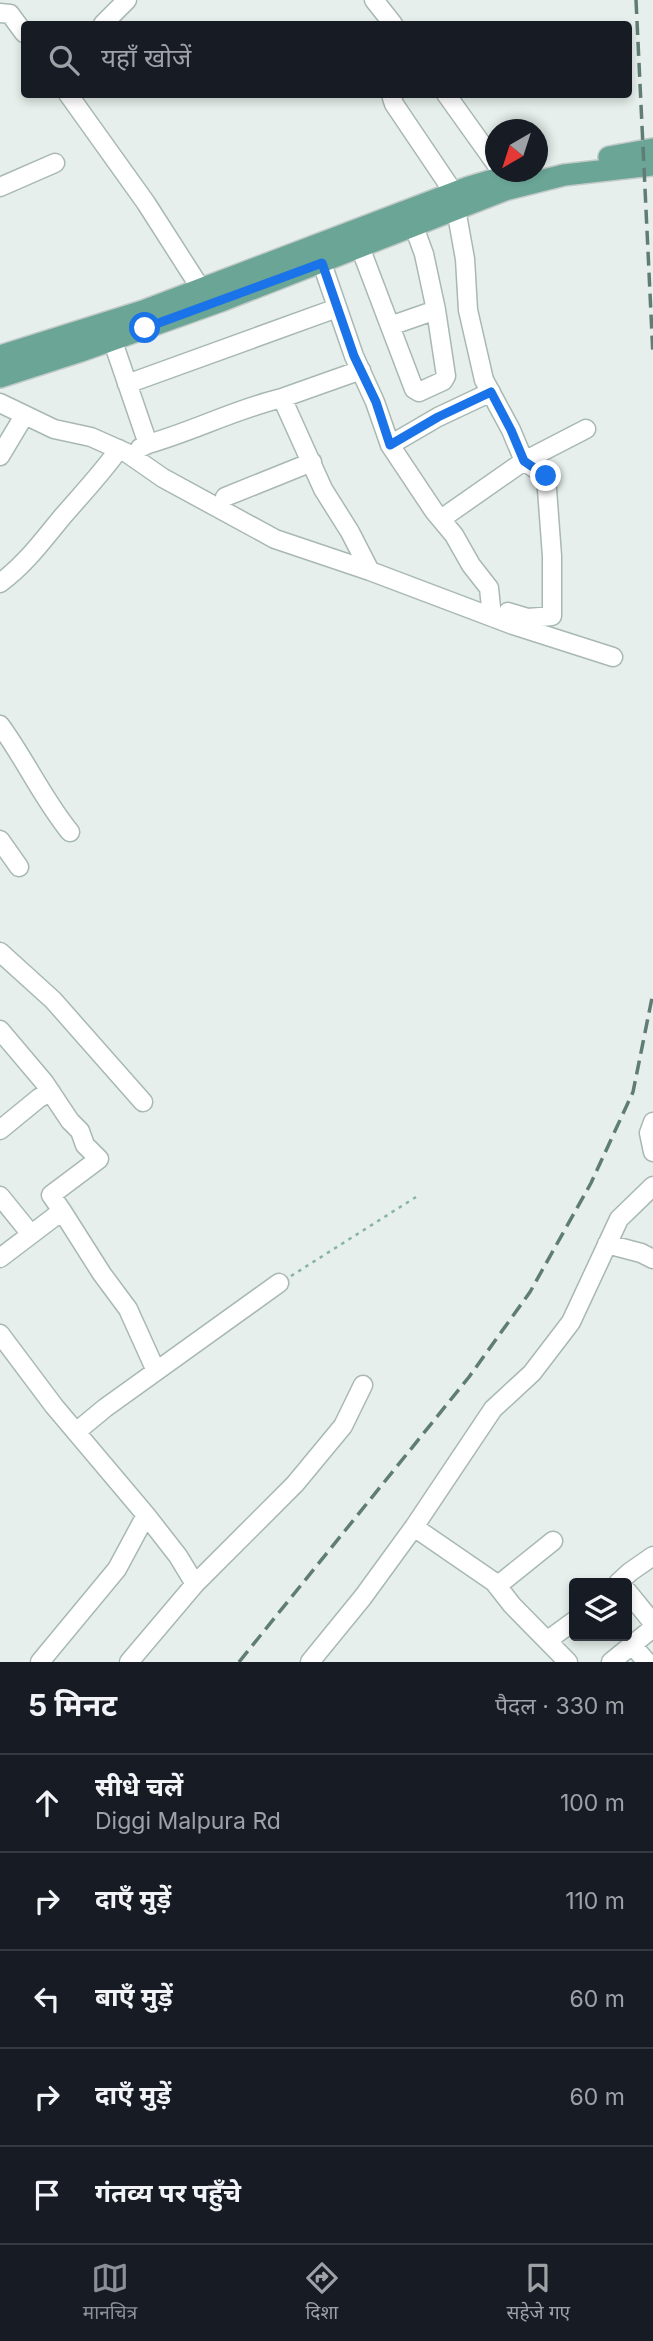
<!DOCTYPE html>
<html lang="hi">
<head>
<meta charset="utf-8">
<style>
  :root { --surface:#171b24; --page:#242831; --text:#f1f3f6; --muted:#9ea1a6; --line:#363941; --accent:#8c9099 }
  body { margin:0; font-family:Inter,"Noto Sans Devanagari",sans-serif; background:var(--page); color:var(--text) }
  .controls { position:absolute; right:21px; bottom:21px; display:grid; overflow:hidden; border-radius:7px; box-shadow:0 4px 10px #0003 }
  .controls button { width:63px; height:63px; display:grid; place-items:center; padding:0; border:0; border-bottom:2px solid var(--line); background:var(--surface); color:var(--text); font:35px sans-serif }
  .compass { position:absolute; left:485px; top:119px; width:63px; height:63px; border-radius:50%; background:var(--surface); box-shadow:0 4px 10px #0003; rotate:219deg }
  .stop { position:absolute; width:21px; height:21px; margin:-16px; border:5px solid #1a73e8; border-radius:50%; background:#fff }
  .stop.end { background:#1a73e8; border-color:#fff; box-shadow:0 2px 7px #0008 }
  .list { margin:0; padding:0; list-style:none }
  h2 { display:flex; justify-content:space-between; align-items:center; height:91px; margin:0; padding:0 28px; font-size:30px }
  h2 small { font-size:23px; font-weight:400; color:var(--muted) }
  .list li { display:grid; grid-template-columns:46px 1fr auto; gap:21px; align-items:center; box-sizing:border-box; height:98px; padding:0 28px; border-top:2px solid var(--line) }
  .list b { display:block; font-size:26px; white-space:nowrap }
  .list p { margin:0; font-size:23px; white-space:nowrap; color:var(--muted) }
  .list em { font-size:23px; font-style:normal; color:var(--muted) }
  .icon { flex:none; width:38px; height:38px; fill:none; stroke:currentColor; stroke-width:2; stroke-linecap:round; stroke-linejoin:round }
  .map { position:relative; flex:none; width:653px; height:1662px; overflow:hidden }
  .search { position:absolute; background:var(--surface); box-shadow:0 4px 10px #0003; left:21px; right:21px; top:21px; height:77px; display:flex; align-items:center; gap:18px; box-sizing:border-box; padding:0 24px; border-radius:7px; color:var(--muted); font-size:26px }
  .sheet { height:581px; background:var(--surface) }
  nav { display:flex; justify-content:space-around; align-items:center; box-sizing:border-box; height:98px; border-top:2px solid var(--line); background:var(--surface); font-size:19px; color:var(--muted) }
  nav a { display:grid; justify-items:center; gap:4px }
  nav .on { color:var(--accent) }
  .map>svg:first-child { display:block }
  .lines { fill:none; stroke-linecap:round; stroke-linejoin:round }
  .minor-casing { stroke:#a8b8b2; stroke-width:21 }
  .major-casing { stroke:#c2cac8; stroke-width:24 }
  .path { stroke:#86b3a5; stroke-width:2.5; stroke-dasharray:3.5 5; stroke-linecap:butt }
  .minor { stroke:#fff; stroke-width:18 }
  .major { stroke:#6aa596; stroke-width:21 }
  .rail { stroke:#5f7d75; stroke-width:3.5; stroke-dasharray:14 7; stroke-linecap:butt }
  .route { stroke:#1a73e8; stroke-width:9 }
</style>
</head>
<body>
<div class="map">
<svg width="653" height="1662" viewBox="0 0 653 1662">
  <rect width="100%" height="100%" fill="#e6efeb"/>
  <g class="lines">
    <defs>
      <path id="minor" d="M374 0 393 24
        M0 13 10 14 24 33
        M103 24 127 0
        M68 94 146 203 201 289
        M394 94 392 98 394 104 454 193
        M446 94 496 164
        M0 187 55 163
        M456 209 465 259 468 310 484 380 511 430 524 461 546 476 552 556V616L528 618 508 612
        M360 247 390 326 436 310 424 254 413 224
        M317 249 354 356 375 402 390 445 434 511 454 535 471 565 489 588 492 617
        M390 326 414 389 419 392 443 381 446 376 436 310
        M112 339 148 444 140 448
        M127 384 337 308
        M282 398 361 370
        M0 403 54 429 91 437 127 453 163 478 275 539 370 571 513 625 613 657
        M148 444C194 431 236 409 282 398L323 489 350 532 370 571
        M390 445 438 417 491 392
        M0 456 24 416
        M225 497 312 462
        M441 519 524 461 586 429
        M0 583C26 564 43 540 63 516 82 494 102 473 119 449
        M0 725C25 759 43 799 70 832
        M0 840 19 867
        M0 952 53 1000 143 1102
        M0 1030 44 1082 70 1121 80 1131 85 1145 99 1159 51 1195 62 1211
        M653 1122 649 1133 653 1152
        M0 1130 39 1098 51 1092
        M0 1196 30 1233
        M607 1244 641 1253 653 1259
        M0 1258 62 1211 102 1274 128 1309 156 1371
        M0 1334 54 1406 146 1515 117 1569 40 1662
        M76 1432 105 1408 279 1283
        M414 1527 494 1582 512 1605 568 1662
        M618 1583 630 1572 653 1556
        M195 1584 295 1484 343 1426 363 1385
        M497 1586 553 1541
        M627 1591 653 1623
        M548 1640 574 1621
        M632 1645 647 1662
        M129 1662 195 1584 178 1556 146 1515
        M310 1662 363 1597 414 1527 493 1409 532 1373 571 1322 619 1219 653 1186
        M611 1662 653 1628"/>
      <path id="major" d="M609 157 653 149
        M0 356 143 311 469 187 520 172
        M0 377 81 351 221 301 505 190 564 175 653 165"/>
    </defs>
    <!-- minor casing -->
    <use href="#minor" class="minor-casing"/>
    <!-- major casing -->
    <use href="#major" class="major-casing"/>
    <!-- path -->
    <path class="path" d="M291 1276 416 1197"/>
    <!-- minor -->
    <use href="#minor" class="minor"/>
    <!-- major -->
    <use href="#major" class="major"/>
    <!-- rail -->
    <path class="rail" d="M636 0 653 356
      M239 1662 469 1377 530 1292 591 1183 633 1092 653 993"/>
  </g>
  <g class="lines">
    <!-- route -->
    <path class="route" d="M145 328 322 263 354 356 376 402 390 445 438 417 491 392 511 430 524 461 546 476"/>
  </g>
</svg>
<div class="controls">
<button><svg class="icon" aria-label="layers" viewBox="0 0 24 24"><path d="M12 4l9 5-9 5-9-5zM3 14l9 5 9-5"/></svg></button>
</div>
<svg class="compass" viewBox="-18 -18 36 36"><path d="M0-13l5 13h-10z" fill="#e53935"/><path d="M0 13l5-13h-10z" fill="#9ea1a6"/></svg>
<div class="stop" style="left:145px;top:328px"></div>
<div class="stop end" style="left:546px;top:476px"></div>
<div class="search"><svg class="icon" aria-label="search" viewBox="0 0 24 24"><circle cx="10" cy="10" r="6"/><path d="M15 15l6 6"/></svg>यहाँ खोजें</div>
</div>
<section class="sheet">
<h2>5 मिनट<small>पैदल · 330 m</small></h2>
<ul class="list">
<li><svg class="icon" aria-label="ahead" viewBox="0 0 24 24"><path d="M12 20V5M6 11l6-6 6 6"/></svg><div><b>सीधे चलें</b><p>Diggi Malpura Rd</p></div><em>100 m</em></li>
<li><svg class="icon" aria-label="right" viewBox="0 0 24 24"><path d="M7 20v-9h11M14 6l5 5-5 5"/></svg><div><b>दाएँ मुड़ें</b></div><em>110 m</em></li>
<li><svg class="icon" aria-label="left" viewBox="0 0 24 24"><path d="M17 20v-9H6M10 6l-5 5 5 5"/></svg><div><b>बाएँ मुड़ें</b></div><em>60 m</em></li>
<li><svg class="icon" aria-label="right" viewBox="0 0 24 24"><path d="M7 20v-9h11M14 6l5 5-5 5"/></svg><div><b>दाएँ मुड़ें</b></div><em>60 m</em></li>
<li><svg class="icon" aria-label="arrive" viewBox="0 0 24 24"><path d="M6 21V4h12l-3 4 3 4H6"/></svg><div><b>गंतव्य पर पहुँचे</b></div></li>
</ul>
</section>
<nav>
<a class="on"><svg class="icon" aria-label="map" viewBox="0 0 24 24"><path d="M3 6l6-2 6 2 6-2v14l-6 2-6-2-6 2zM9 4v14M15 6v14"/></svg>मानचित्र</a>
<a><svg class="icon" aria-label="directions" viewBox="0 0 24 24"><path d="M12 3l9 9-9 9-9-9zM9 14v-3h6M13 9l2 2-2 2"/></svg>दिशा</a>
<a><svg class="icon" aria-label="saved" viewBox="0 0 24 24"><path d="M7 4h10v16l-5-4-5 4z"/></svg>सहेजे गए</a>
</nav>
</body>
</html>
